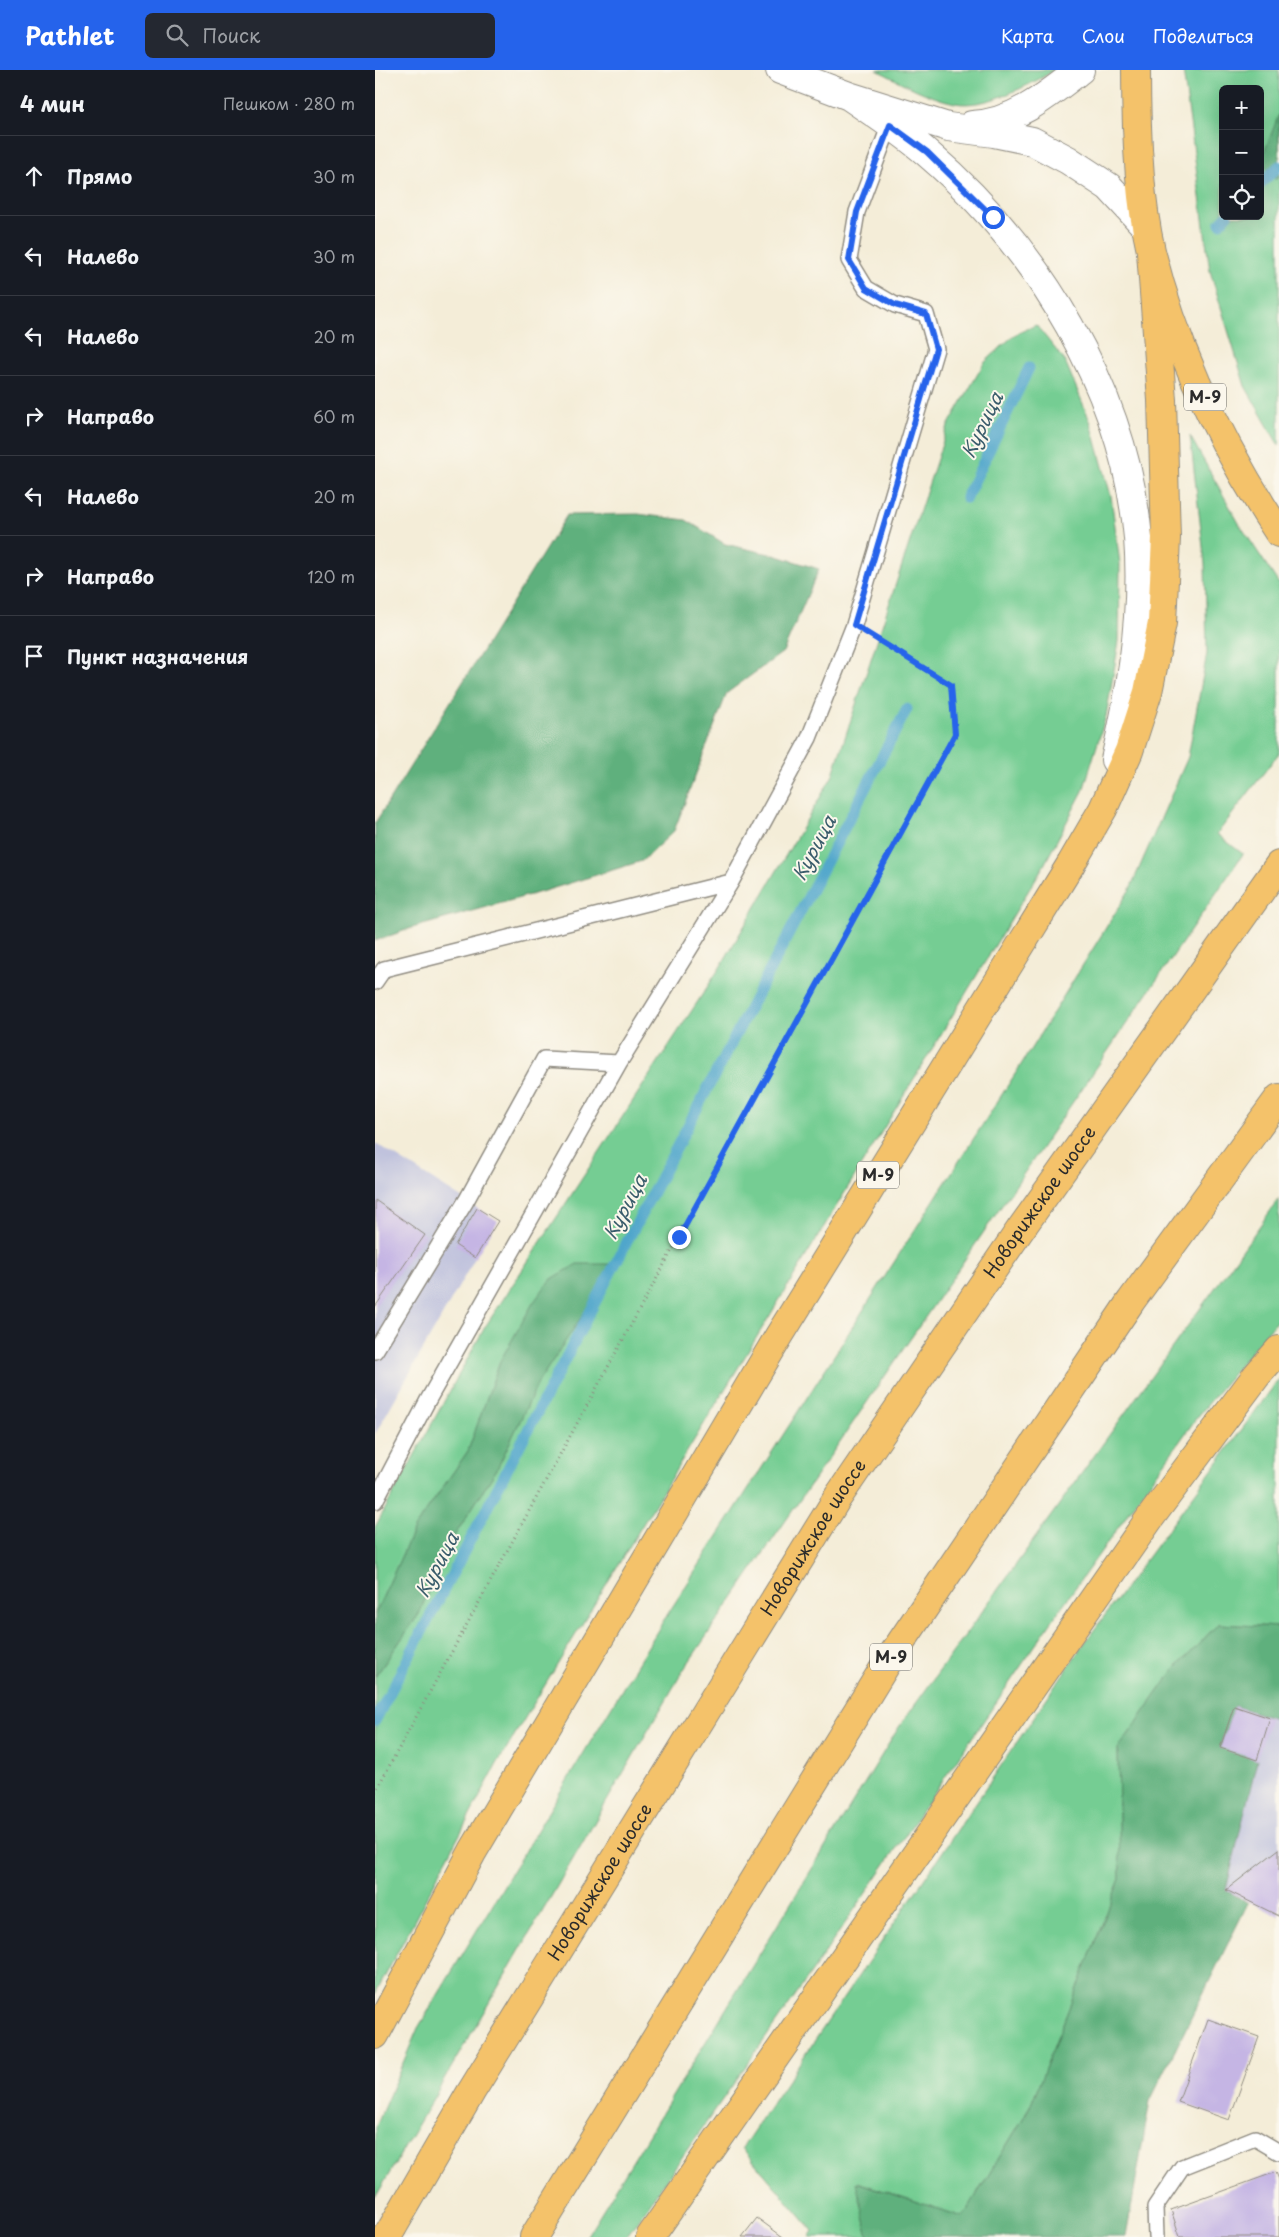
<!DOCTYPE html>
<html lang="ru">
<head>
<meta charset="utf-8">
<style>
  :root { --surface:#171b24; --page:#242831; --text:#f1f3f6; --muted:#9ea1a6; --line:#363941; --accent:#2563eb }
  body { margin:0; font-family:"Playpen Sans",sans-serif; background:var(--page); color:var(--text) }
  .controls { position:absolute; right:15px; top:15px; display:grid; overflow:hidden; border-radius:8px; box-shadow:0 5px 20px #0002 }
  .controls button { width:45px; height:45px; display:grid; place-items:center; padding:0; border:0; border-bottom:1px solid var(--line); background:var(--surface); color:var(--text); font:25px sans-serif }
  .stop { position:absolute; width:15px; height:15px; margin:-11px; border:4px solid #2563eb; border-radius:50%; background:#fff }
  .stop.end { background:#2563eb; border-color:#fff; box-shadow:0 1px 5px #0008 }
  .list { margin:0; padding:0; list-style:none }
  h2 { display:flex; justify-content:space-between; align-items:center; height:65px; margin:0; padding:0 20px; font-size:21px }
  h2 small { font-size:16px; font-weight:400; color:var(--muted) }
  .list li { display:grid; grid-template-columns:32px 1fr auto; gap:15px; align-items:center; box-sizing:border-box; height:80px; padding:0 20px; border-top:1px solid var(--line) }
  .list b { display:block; font-size:19px; white-space:nowrap }
  .list em { font-size:16px; font-style:normal; color:var(--muted) }
  .icon { flex:none; width:28px; height:28px; fill:none; stroke:currentColor; stroke-width:2; stroke-linecap:round; stroke-linejoin:round }
  .map { position:relative; flex:none; width:904px; height:2167px; overflow:hidden }
  header { display:flex; align-items:center; gap:30px; box-sizing:border-box; height:70px; padding:0 25px; background:var(--accent); color:#fff }
  header strong { font-size:24px }
  nav { display:flex; gap:28px; margin-inline-start:auto; font-size:18px }
  .search { width:350px; height:45px; background:var(--page); display:flex; align-items:center; gap:12px; box-sizing:border-box; padding:0 18px; border-radius:8px; color:var(--muted); font-size:19px }
  main { display:flex }
  aside { flex:1; background:var(--surface) }
  .map>svg:first-child { display:block }
  .industrial { fill:#c0c2dd }
  .green { fill:#74cd93; stroke:#507c5f; fill-rule:evenodd }
  .forest { fill:#5fb07d; stroke:#456e54 }
  .lines { fill:none; stroke-linecap:round; stroke-linejoin:round }
  .stream { stroke:#4fa6cb; stroke-width:11 }
  .building { fill:#c5b5e4 }
  .lane-casing { stroke:#908c82; stroke-width:18 }
  .street-casing { stroke:#908c82; stroke-width:30 }
  .primary-casing { stroke:#908c82; stroke-width:30 }
  .highway-casing { stroke:#908c82; stroke-width:30 }
  .path { stroke:#908c82; stroke-width:3; stroke-dasharray:1 4; stroke-linecap:butt }
  .lane { stroke:#fff; stroke-width:15 }
  .street { stroke:#fff; stroke-width:28 }
  .primary { stroke:#f4c26a; stroke-width:28 }
  .highway { stroke:#f4c26a; stroke-width:28 }
  .route { stroke:#2563eb; stroke-width:6 }
  .labels { text-anchor:middle; stroke-width:4; stroke-linejoin:round; paint-order:stroke }
  .shield { fill:#fbf7ec; stroke:#696865; stroke-width:1 }
  .shield-label { font-size:16px; font-weight:bold; fill:#2b2b2b }
  .street-label { font-size:18px; fill:#2b2b2b; stroke:#fbf7ec }
  .water-label { font-size:19px; font-style:italic; fill:#395c6b; stroke:#fbf7ec }
</style>
</head>
<body>
<header>
<strong>Pathlet</strong>
<div class="search"><svg class="icon" aria-label="search" viewBox="0 0 24 24"><circle cx="10" cy="10" r="6"/><path d="M15 15l6 6"/></svg>Поиск</div>
<nav><a>Карта</a><a>Слои</a><a>Поделиться</a></nav>
</header>
<main>
<aside>
<h2>4 мин<small>Пешком · 280 m</small></h2>
<ul class="list">
<li><svg class="icon" aria-label="ahead" viewBox="0 0 24 24"><path d="M12 20V5M6 11l6-6 6 6"/></svg><div><b>Прямо</b></div><em>30 m</em></li>
<li><svg class="icon" aria-label="left" viewBox="0 0 24 24"><path d="M17 20v-9H6M10 6l-5 5 5 5"/></svg><div><b>Налево</b></div><em>30 m</em></li>
<li><svg class="icon" aria-label="left" viewBox="0 0 24 24"><path d="M17 20v-9H6M10 6l-5 5 5 5"/></svg><div><b>Налево</b></div><em>20 m</em></li>
<li><svg class="icon" aria-label="right" viewBox="0 0 24 24"><path d="M7 20v-9h11M14 6l5 5-5 5"/></svg><div><b>Направо</b></div><em>60 m</em></li>
<li><svg class="icon" aria-label="left" viewBox="0 0 24 24"><path d="M17 20v-9H6M10 6l-5 5 5 5"/></svg><div><b>Налево</b></div><em>20 m</em></li>
<li><svg class="icon" aria-label="right" viewBox="0 0 24 24"><path d="M7 20v-9h11M14 6l5 5-5 5"/></svg><div><b>Направо</b></div><em>120 m</em></li>
<li><svg class="icon" aria-label="arrive" viewBox="0 0 24 24"><path d="M6 21V4h12l-3 4 3 4H6"/></svg><div><b>Пункт назначения</b></div></li>
</ul>
</aside>
<div class="map">
<svg width="904" height="2167" viewBox="0 0 904 2167">
  <rect width="100%" height="100%" fill="#fbf7ec"/>
  <filter id="ink" filterUnits="userSpaceOnUse"><feTurbulence type="fractalNoise" baseFrequency=".02" numOctaves="2"/><feDisplacementMap in="SourceGraphic" scale="10" xChannelSelector="R" yChannelSelector="G"/><feConvolveMatrix kernelMatrix="1 2 1 2 8 2 1 2 1" color-interpolation-filters="sRGB"/></filter>
  <filter id="wash" filterUnits="userSpaceOnUse"><feTurbulence type="fractalNoise" baseFrequency=".0096" numOctaves="4" result="noise"/><feDisplacementMap in="SourceGraphic" scale="20" xChannelSelector="R" yChannelSelector="G"/><feGaussianBlur stdDeviation="1.12" result="paint"/><feColorMatrix in="noise" values="0 0 0 0 0 0 0 0 0 0 0 0 0 0 0 0 0 1.4 0 .05"/><feComposite in="paint" operator="in"/></filter>
  <g filter="url(#wash)">
    <rect width="100%" height="100%" fill="#f4edd8"/>
    <!-- industrial -->
    <path class="industrial" d="M0 1073 102 1138 100 1188 0 1364Z
      M859 1636 904 1650V1846L851 1820 882 1690 845 1678Z"/>
    <!-- green -->
    <path class="green" d="M502 0H680C655 15 610 39 580 33 552 27 527 13 502 0Z
      M808 0H904V376L870 316 835 201ZM848 19H885V146H848Z
      M661 255 690 291 716 353 736 426 745 494 744 571 731 646 708 721 669 795 122 1694 0 1925V1607L44 1544 69 1482 122 1399 164 1311 221 1225 125 1291 93 1381 39 1459 0 1544V1457L110 1257 344 899 457 707 573 356 609 293 639 265Z
      M815 366 865 455 904 514V683L842 764 868 784 309 1599 0 2128V2058L43 1958 287 1553 644 998 755 819 813 687 832 583 830 494Z
      M904 1129V1248L820 1350 685 1539 434 1906 251 2167H211L524 1657Z
      M904 1309V1557L843 1554 799 1600 743 1679 745 1809 655 2037 588 2147 482 2112 494 2167H434L438 2161 367 2078 705 1579Z"/>
    <!-- forest -->
    <path class="forest" d="M904 44V108L900 109 886 91Z
      M263 444 311 450 350 474 399 485 444 499 408 582 352 623 299 761 267 791 166 822 37 858 0 871V753L192 445Z
      M202 1194H235L221 1225 164 1311 122 1399 69 1482 44 1544 0 1607V1544L39 1459 93 1381 125 1291 158 1233 175 1210Z
      M843 1554 904 1557V1650L859 1636 845 1677 882 1690 851 1820 873 1833 775 2031 751 2167H494L481 2112 588 2147 655 2037 745 1809 743 1679 799 1600Z"/>
    <g class="lines">
      <!-- stream -->
      <path class="stream" d="M885 114 904 96
        M845 153 852 146
        M591 428 654 298
        M0 1651 532 639"/>
    </g>
    <g id="blocks">
      <!-- building -->
      <path class="building" d="M0 1130 50 1165 0 1237Z
        M102 1138 123 1151 100 1188 80 1175Z
        M859 1636 895 1648 882 1690 845 1678Z
        M904 1779V1846L851 1820Z
        M833 1949 884 1967 854 2050 803 2032Z
        M901 2102 904 2110V2167H805L796 2140Z
        M382 2148 408 2167H367Z"/>
    </g>
  </g>
  <g filter="url(#ink)">
    <use href="#blocks" fill-opacity="0" stroke="#908c82" stroke-width="1"/>
    <g class="lines">
      <defs>
        <path id="lane" d="M0 912 9 899 356 812 434 668 479 555 561 279 551 244 520 235 491 218 474 190 482 142 517 49
          M244 993 356 812
          M0 1281 91 1131 169 989 244 993 53 1330 0 1431
          M781 2167 780 2137 807 2097 880 2068 904 2082"/>
        <path id="street" d="M405 0 474 26 573 57 619 63 657 71 693 90 734 117 771 157
          M474 26C500 44 528 62 552 83 663 178 750 320 763 468 769 542 757 618 740 690
          M597 55C639 53 673 25 705 0"/>
        <path id="primary" d="M761 0C761 57 763 125 776 181 801 281 848 378 904 463
          M0 1965 98 1781 404 1266 696 794 728 739 754 681 773 622 787 553 791 468 787 330 776 182
          M275 2167 775 1448 882 1305 904 1280"/>
        <g id="highway">
          <path id="s1" d="M12 2167 96 2022 463 1427 645 1160 904 795"/>
          <path d="M159 2167 512 1593 756 1231 904 1028"/>
        </g>
      </defs>
      <!-- lane casing -->
      <use href="#lane" class="lane-casing"/>
      <!-- street casing -->
      <use href="#street" class="street-casing"/>
      <!-- primary casing -->
      <use href="#primary" class="primary-casing"/>
      <!-- highway casing -->
      <use href="#highway" class="highway-casing"/>
      <!-- path -->
      <path class="path" d="M0 1722 580 664 576 615 501 568"/>
      <!-- lane -->
      <use href="#lane" class="lane"/>
      <!-- street -->
      <use href="#street" class="street"/>
      <!-- primary -->
      <use href="#primary" class="primary"/>
      <!-- highway -->
      <use href="#highway" class="highway"/>
    </g>
  </g>
  <g class="lines" filter="url(#ink)">
    <!-- route -->
    <path class="route" d="M304 1167 580 664 576 615 479 555 561 279 551 244 520 235 491 218 474 190 482 142 515 55 552 82 618 147"/>
  </g>
  <g class="labels">
    <!-- shield labels -->
    <g class="shield">
      <rect x="809" y="313.5" width="42" height="27" rx="4"/>
      <rect x="482" y="1091.5" width="42" height="27" rx="4"/>
      <rect x="495" y="1573.5" width="42" height="27" rx="4"/>
    </g>
    <g class="shield-label">
      <text x="830" y="333">М-9</text>
      <text x="503" y="1111">М-9</text>
      <text x="516" y="1593">М-9</text>
    </g>
    <!-- street labels -->
    <g class="street-label">
      <text dy="6" stroke="none"><textPath href="#s1" startOffset="1224">Новорижское шоссе</textPath></text>
      <text dy="6" stroke="none"><textPath href="#s1" startOffset="819">Новорижское шоссе</textPath></text>
      <text dy="6" stroke="none"><textPath href="#s1" startOffset="414">Новорижское шоссе</textPath></text>
    </g>
    <!-- water labels -->
    <g class="water-label">
      <text transform="translate(607 355) rotate(-64)" y="7">Курица</text>
      <text transform="translate(439 778) rotate(-62)" y="7">Курица</text>
      <text transform="translate(250 1137) rotate(-62)" y="7">Курица</text>
      <text transform="translate(62 1495) rotate(-62)" y="7">Курица</text>
    </g>
  </g>
</svg>
<div class="controls">
<button>+</button>
<button>−</button>
<button><svg class="icon" aria-label="locate" viewBox="0 0 24 24"><circle cx="12" cy="12" r="6"/><path d="M12 2v4M12 18v4M2 12h4M18 12h4"/></svg></button>
</div>
<div class="stop" style="left:618px;top:147px"></div>
<div class="stop end" style="left:304px;top:1167px"></div>
</div>
</main>
</body>
</html>
